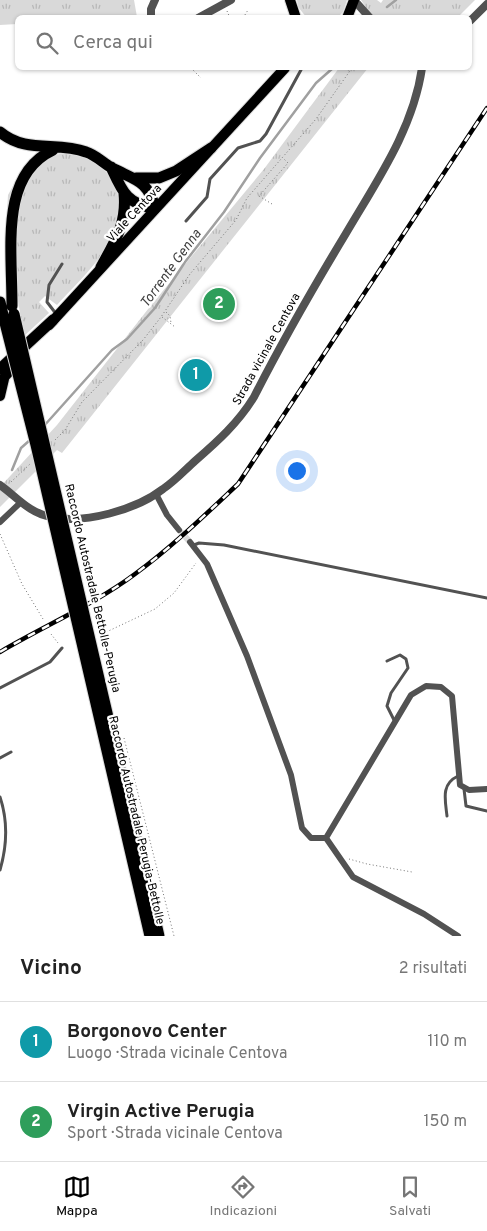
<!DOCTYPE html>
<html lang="it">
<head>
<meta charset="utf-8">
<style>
  :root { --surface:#fff; --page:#f2f2f2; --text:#222; --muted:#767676; --line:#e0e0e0; --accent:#000 }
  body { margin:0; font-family:Overpass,sans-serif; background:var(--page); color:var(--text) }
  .you { position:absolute; left:296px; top:470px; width:18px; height:18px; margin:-12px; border:4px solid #fff; border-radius:50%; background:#1a73e8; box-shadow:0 0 0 8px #1a73e833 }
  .badge { display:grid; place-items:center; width:32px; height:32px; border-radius:50%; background:var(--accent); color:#fff; font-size:16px; font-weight:700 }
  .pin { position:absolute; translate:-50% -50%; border:2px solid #fff; box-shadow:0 1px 5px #0006 }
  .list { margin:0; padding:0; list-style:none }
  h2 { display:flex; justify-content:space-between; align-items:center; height:65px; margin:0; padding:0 20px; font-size:21px }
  h2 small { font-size:16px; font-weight:400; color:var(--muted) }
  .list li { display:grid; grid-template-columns:32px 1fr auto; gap:15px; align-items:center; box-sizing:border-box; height:80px; padding:0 20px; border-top:1px solid var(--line) }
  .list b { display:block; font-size:19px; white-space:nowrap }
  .list p { margin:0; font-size:16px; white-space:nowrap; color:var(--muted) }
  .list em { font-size:16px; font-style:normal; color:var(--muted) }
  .icon { flex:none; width:28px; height:28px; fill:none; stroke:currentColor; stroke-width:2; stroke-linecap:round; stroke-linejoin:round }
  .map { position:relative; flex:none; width:487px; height:936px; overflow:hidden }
  .search { position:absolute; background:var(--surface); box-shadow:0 1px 4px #0004; left:15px; right:15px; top:15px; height:55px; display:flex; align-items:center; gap:12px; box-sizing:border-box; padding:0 18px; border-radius:8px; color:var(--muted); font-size:19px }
  .sheet { height:225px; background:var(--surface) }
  nav { display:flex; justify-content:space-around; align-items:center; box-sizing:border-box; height:70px; border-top:1px solid var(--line); background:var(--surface); font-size:14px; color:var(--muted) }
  nav a { display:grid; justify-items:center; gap:2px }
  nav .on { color:var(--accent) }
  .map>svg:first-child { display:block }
  .grass { fill:url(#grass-tufts) }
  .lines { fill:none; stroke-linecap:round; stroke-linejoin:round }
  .stream { stroke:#a0a0a0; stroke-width:2.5 }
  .minor-tunnel { stroke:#d9d9d9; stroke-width:6; stroke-dasharray:6 3; stroke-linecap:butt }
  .primary-casing { stroke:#dbdbdb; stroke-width:12 }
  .motorway-casing { stroke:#dbdbdb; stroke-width:13 }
  .path { stroke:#747474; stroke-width:1; stroke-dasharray:1 2.5; stroke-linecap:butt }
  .service { stroke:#525252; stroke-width:3 }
  .minor { stroke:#525252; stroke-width:6 }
  .tertiary { stroke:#525252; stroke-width:8 }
  .primary { stroke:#000; stroke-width:10 }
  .motorway { stroke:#000; stroke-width:11 }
  .rail-casing { stroke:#000; stroke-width:4.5 }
  .rail { stroke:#fff; stroke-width:2.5; stroke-dasharray:8; stroke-linecap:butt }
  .motorway-bridge-casing { stroke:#dbdbdb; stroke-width:13; stroke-linecap:butt }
  .motorway-bridge { stroke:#000; stroke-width:11 }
  .labels { text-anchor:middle; stroke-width:4.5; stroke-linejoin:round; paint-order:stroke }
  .street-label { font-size:12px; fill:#000; stroke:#fff }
  .water-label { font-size:14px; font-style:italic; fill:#414141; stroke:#fff }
</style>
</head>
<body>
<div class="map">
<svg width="487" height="936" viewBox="0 0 487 936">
  <defs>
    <pattern id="grass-tufts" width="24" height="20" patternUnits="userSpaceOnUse" patternTransform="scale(1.25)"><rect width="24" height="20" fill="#d9d9d9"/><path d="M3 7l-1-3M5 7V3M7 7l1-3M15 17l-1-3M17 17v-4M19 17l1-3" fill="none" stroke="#b8b8b8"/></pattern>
  </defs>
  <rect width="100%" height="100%" fill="#fff"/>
  <!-- grass -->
  <path class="grass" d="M0 0H134L137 17 18 18 17 24 0 25Z
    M297 0H347L343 12 338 17 307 18 298 7Z
    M361 0H377L381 3 383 0H475L457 18 377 17 371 15Z
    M339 68H368L62 453 57 450 0 507V487L57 425 152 304 264 169Z
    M65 153C73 155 84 157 91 160 105 168 112 178 117 192 130 237 84 275 57 305L45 296 39 302 49 313 24 336 6 231 8 195 19 175 39 158Z"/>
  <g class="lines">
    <!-- stream -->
    <path class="stream" d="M387 7 396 0
      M43 427 112 350 127 339 155 308 185 262 224 212 260 158 316 83 333 68
      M12 470 21 448 30 440"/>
    <!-- minor-tunnel -->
    <path class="minor-tunnel" d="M179 530 190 542"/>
    <defs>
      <path id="primary" d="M290 0 296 18
        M347 18 354 0
        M49 325 285 68
        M0 382 19 361
        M0 396 4 379"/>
      <path id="motorway" d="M0 132C26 154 57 141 86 152 96 155 103 163 112 168 135 180 148 180 155 208 127 205 122 191 111 167
        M136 178H159L176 171 211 148
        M101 267C115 241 127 224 124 193
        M0 302 3 315
        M12 306C12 246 0 175 53 150
        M0 369 53 320"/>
    </defs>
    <!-- primary casing -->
    <use href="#primary" class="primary-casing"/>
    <!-- motorway casing -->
    <use href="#motorway" class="motorway-casing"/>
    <!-- path -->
    <path class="path" d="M227 11 230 18
      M243 18 248 10
      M191 68 201 78
      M272 204 259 196 288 163 284 159
      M166 312 170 316 171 323
      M162 317 175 327
      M55 440 65 430 82 402 143 340 161 317 190 274 236 220 247 198 316 119 352 68
      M11 482 30 464
      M0 534 22 584 43 619
      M51 634 58 643
      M100 635 155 609 174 593 196 563
      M124 738 174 936
      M349 859 367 864 412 872"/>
    <!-- service -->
    <path class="service" d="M186 221 207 197 210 179 238 148 260 141 266 134 302 68
      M57 315 47 302 49 285 62 264
      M194 545 199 543 224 545 487 598
      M387 661 400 655 406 659 408 668 391 693 387 706 395 722
      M0 688 50 662 62 648
      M0 758 11 752
      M464 789 466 806 487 811
      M0 797C8 821 7 846 0 870
      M447 816C445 799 441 784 458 776"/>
    <!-- minor -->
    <path class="minor" d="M156 494 167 515 179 530
      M0 522 20 503
      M190 542 207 564 247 656 291 775 302 828 311 838H326L411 695 426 686 441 687 452 696 460 785 469 790 487 789
      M326 838 353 877 424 914 458 936"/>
    <!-- tertiary -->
    <path class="tertiary" d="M354 0 370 18
      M151 18V9L155 0
      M198 18 231 0
      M470 21 487 4
      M0 485C17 497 29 513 51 517 85 524 136 510 163 489 175 481 185 470 195 461 218 441 238 423 254 397 282 342 313 288 345 235 376 182 413 130 422 68"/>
    <!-- primary -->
    <use href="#primary" class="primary"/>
    <!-- motorway -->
    <use href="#motorway" class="motorway"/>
    <defs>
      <path id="rail" d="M0 652C44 626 95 604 135 574 172 547 205 515 238 484L487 108"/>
    </defs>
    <!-- rail casing -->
    <use href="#rail" class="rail-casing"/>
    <!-- rail -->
    <use href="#rail" class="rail"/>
    <defs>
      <path id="motorway-bridge" d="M14 314 159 936
        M3 315 36 445 150 936"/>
    </defs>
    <!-- motorway-bridge casing -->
    <use href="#motorway-bridge" class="motorway-bridge-casing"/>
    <!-- motorway-bridge -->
    <use href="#motorway-bridge" class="motorway-bridge"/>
  </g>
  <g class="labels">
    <!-- street labels -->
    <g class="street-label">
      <text transform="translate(134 213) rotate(-47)" y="4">Viale Centova</text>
      <text transform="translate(266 349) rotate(-61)" y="4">Strada vicinale Centova</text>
      <text transform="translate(93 588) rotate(77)" y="4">Raccordo Autostradale Bettolle-Perugia</text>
      <text transform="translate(137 820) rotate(77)" y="4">Raccordo Autostradale Perugia-Bettolle</text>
    </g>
    <!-- water labels -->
    <g class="water-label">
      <text transform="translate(170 268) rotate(-54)" y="5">Torrente Genna</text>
    </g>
  </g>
</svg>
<div class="you"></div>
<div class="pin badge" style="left:196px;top:375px;background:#0f9aa8">1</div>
<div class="pin badge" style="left:219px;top:304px;background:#2e9e5b">2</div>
<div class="search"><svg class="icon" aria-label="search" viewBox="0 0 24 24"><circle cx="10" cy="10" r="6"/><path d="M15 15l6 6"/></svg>Cerca qui</div>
</div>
<section class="sheet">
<h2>Vicino<small>2 risultati</small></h2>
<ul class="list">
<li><span class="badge" style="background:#0f9aa8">1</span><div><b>Borgonovo Center</b><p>Luogo · Strada vicinale Centova</p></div><em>110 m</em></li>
<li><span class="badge" style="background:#2e9e5b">2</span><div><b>Virgin Active Perugia</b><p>Sport · Strada vicinale Centova</p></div><em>150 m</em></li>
</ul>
</section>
<nav>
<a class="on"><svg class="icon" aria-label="map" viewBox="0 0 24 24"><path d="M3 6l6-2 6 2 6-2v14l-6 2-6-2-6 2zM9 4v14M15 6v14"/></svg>Mappa</a>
<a><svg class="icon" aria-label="directions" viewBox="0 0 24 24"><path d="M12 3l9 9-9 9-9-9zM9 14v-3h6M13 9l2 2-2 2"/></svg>Indicazioni</a>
<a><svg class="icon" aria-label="saved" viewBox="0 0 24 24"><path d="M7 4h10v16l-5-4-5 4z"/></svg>Salvati</a>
</nav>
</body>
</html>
